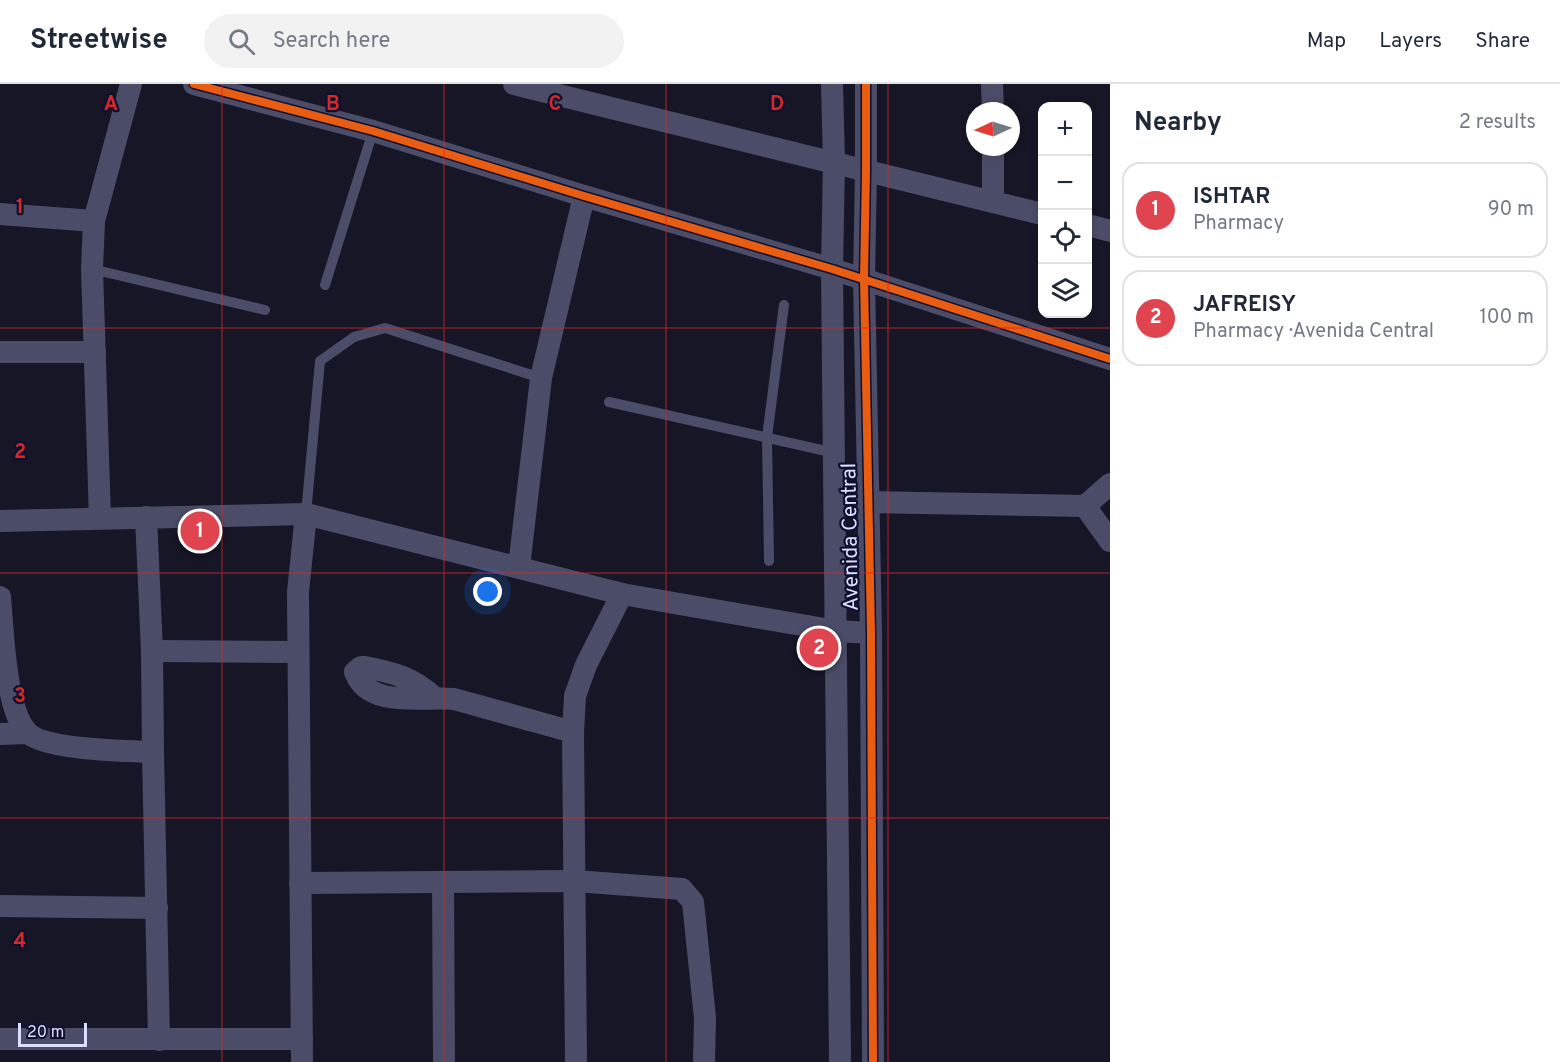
<!DOCTYPE html>
<html lang="en">
<head>
<meta charset="utf-8">
<style>
	:root { --surface:#fff; --page:#f2f2f3; --text:#1f2937; --muted:#747a83; --line:#e0e1e3; --accent:#555b6f }
	body { margin:0; font-family:Overpass,sans-serif; background:var(--page); color:var(--text) }
	.controls { position:absolute; right:18px; top:18px; display:grid; overflow:hidden; border-radius:12px; box-shadow:0 3px 9px #0003 }
	.controls button { width:54px; height:54px; display:grid; place-items:center; padding:0; border:0; border-bottom:2px solid var(--line); background:var(--surface); color:var(--text); font:30px sans-serif }
	.compass { position:absolute; left:966px; top:18px; width:54px; height:54px; border-radius:50%; background:var(--surface); box-shadow:0 3px 9px #0003; rotate:266deg }
	.scale { position:absolute; left:18px; bottom:15px; width:69px; box-sizing:border-box; padding-left:6px; border:3px solid #dddeff; border-top:0; font-size:16px; line-height:21px; white-space:nowrap; color:#dddeff; -webkit-text-stroke:4px #110f2e; paint-order:stroke }
	.you { position:absolute; left:488px; top:508px; width:21px; height:21px; margin:-15px; border:4px solid #fff; border-radius:50%; background:#1a73e8; box-shadow:0 0 0 9px #1a73e833 }
	.badge { display:grid; place-items:center; width:39px; height:39px; border-radius:50%; background:var(--accent); color:#fff; font-size:20px; font-weight:700 }
	.pin { position:absolute; translate:-50% -50%; border:3px solid #fff; box-shadow:0 2px 6px #0006 }
	.list { margin:0; padding:0; list-style:none }
	h2 { display:flex; justify-content:space-between; align-items:center; height:78px; margin:0; padding:0 24px; font-size:26px }
	h2 small { font-size:20px; font-weight:400; color:var(--muted) }
	.list li { display:grid; grid-template-columns:39px 1fr auto; gap:18px; align-items:center; box-sizing:border-box; height:96px; margin:0 12px 12px; padding:0 12px; border:2px solid var(--line); border-radius:18px }
	.list b { display:block; font-size:22px; white-space:nowrap }
	.list p { margin:0; font-size:20px; white-space:nowrap; color:var(--muted) }
	.list em { font-size:20px; font-style:normal; color:var(--muted) }
	.icon { flex:none; width:33px; height:33px; fill:none; stroke:currentColor; stroke-width:2; stroke-linecap:round; stroke-linejoin:round }
	.map { position:relative; flex:none; width:1110px; height:978px; overflow:hidden }
	header { display:flex; align-items:center; gap:36px; box-sizing:border-box; height:84px; padding:0 30px; background:var(--surface); border-bottom:2px solid var(--line) }
	header strong { font-size:28px }
	nav { display:flex; gap:33px; margin-inline-start:auto; font-size:21px }
	.search { width:420px; height:54px; background:var(--page); display:flex; align-items:center; gap:15px; box-sizing:border-box; padding:0 21px; border-radius:33px; color:var(--muted); font-size:22px }
	main { display:flex }
	aside { flex:1; background:var(--surface) }
	.map>svg:first-child { display:block }
	.lines { fill:none; stroke-linecap:round; stroke-linejoin:round }
	.lane { stroke:#4b4d68; stroke-width:10 }
	.street { stroke:#4b4d68; stroke-width:22 }
	.cycleway-casing { stroke:#110f2e; stroke-width:11 }
	.cycleway { stroke:#e95d12; stroke-width:8 }
	.grid { fill:none; stroke:#d62828; stroke-width:1.5; stroke-opacity:0.55 }
	.labels { text-anchor:middle; dominant-baseline:central; stroke-width:4.5; stroke-linejoin:round; paint-order:stroke }
	.street-label { font-size:21px; fill:#dddeff; stroke:#110f2e }
	.grid-label { font-size:20px; text-anchor:middle; font-weight:bold; fill:#d62828; stroke:#110f2e; stroke-width:4.5; stroke-linejoin:round; paint-order:stroke }
</style>
</head>
<body>
<header>
<strong>Streetwise</strong>
<div class="search"><svg class="icon" aria-label="search" viewBox="0 0 24 24"><circle cx="10" cy="10" r="6"/><path d="M15 15l6 6"/></svg>Search here</div>
<nav><a>Map</a><a>Layers</a><a>Share</a></nav>
</header>
<main>
<div class="map">
<svg width="1110" height="978" viewBox="0 0 1110 978">
	<rect width="100%" height="100%" fill="#171627"/>
	<g class="lines">
		<g class="lane">
			<path d="M92,185L265,226"/>
			<path d="M325,201L373,47"/>
			<path d="M609,318L835,369"/>
			<path d="M306,430L320,277L354,253L385,244L541,294"/>
			<path d="M769,477L767,353L784,221"/>
		</g>
		<g class="street">
			<path d="M194,0L373,47L584,112L832,185L1110,275"/>
			<path d="M514,0L1042,130"/>
			<path d="M832,0L834,78L832,185L840,978"/>
			<path d="M866,0V87L864,195L871,549L873,978"/>
			<path d="M992,0L993,27"/>
			<path d="M993,63V118"/>
			<path d="M0,130L94,137"/>
			<path d="M1088,141L1110,147"/>
			<path d="M0,268H95"/>
			<path d="M867,418L1085,422L1110,400"/>
			<path d="M1085,422L1110,457"/>
			<path d="M146,433L152,567L153,668"/>
			<path d="M100,434L92,185L94,137L131,0"/>
			<path d="M0,437L306,430L622,510L836,547L871,549"/>
			<path d="M519,483L541,294L584,112"/>
			<path d="M0,513C3,545 5,625 27,648C43,666 127,667 153,668L159,956"/>
			<path d="M152,567L298,568"/>
			<path d="M434,613C411,593 395,589 365,583H361L355,588C369,625 422,612 454,615L573,648"/>
			<path d="M0,650L27,649"/>
			<path d="M443,798L444,978"/>
			<path d="M300,799L575,797L682,805L693,818L705,934L704,978"/>
			<path d="M0,822L157,824"/>
			<path d="M0,955H302"/>
			<path d="M302,978L298,508L306,430"/>
			<path d="M576,978L573,648L575,612L586,581L622,510"/>
		</g>
		<g class="cycleway-casing">
			<g id="cycleway">
				<path d="M194,0L373,47L584,112L832,185L1110,275"/>
				<path d="M866,0V87L864,195L871,549L873,978"/>
			</g>
		</g>
		<use href="#cycleway" class="cycleway"/>
	</g>
	<path class="grid" d="M222,0V978M444,0V978M666,0V978M888,0V978M0,244H1110M0,489H1110M0,734H1110"/>
	<g class="labels">
		<g class="street-label">
			<text transform="translate(851 453) rotate(-91)">Avenida Central</text>
		</g>
	</g>
	<g class="grid-label">
		<text x="111" y="26">A</text>
		<text x="333" y="26">B</text>
		<text x="555" y="26">C</text>
		<text x="777" y="26">D</text>
		<text x="20" y="129">1</text>
		<text x="20" y="374">2</text>
		<text x="20" y="618">3</text>
		<text x="20" y="863">4</text>
	</g>
</svg>
<div class="controls">
<button>+</button>
<button>−</button>
<button><svg class="icon" aria-label="locate" viewBox="0 0 24 24"><circle cx="12" cy="12" r="6"/><path d="M12 2v4M12 18v4M2 12h4M18 12h4"/></svg></button>
<button><svg class="icon" aria-label="layers" viewBox="0 0 24 24"><path d="M12 4l9 5-9 5-9-5zM3 14l9 5 9-5"/></svg></button>
</div>
<svg class="compass" viewBox="-18 -18 36 36"><path d="M0-13l5 13h-10z" fill="#e53935"/><path d="M0 13l5-13h-10z" fill="#747a83"/></svg>
<div class="scale">20 m</div>
<div class="you"></div>
<div class="pin badge" style="left:200px;top:447px;background:#e0444e">1</div>
<div class="pin badge" style="left:819px;top:564px;background:#e0444e">2</div>
</div>
<aside>
<h2>Nearby<small>2 results</small></h2>
<ul class="list">
<li><span class="badge" style="background:#e0444e">1</span><div><b>ISHTAR</b><p>Pharmacy</p></div><em>90 m</em></li>
<li><span class="badge" style="background:#e0444e">2</span><div><b>JAFREISY</b><p>Pharmacy · Avenida Central</p></div><em>100 m</em></li>
</ul>
</aside>
</main>
</body>
</html>
